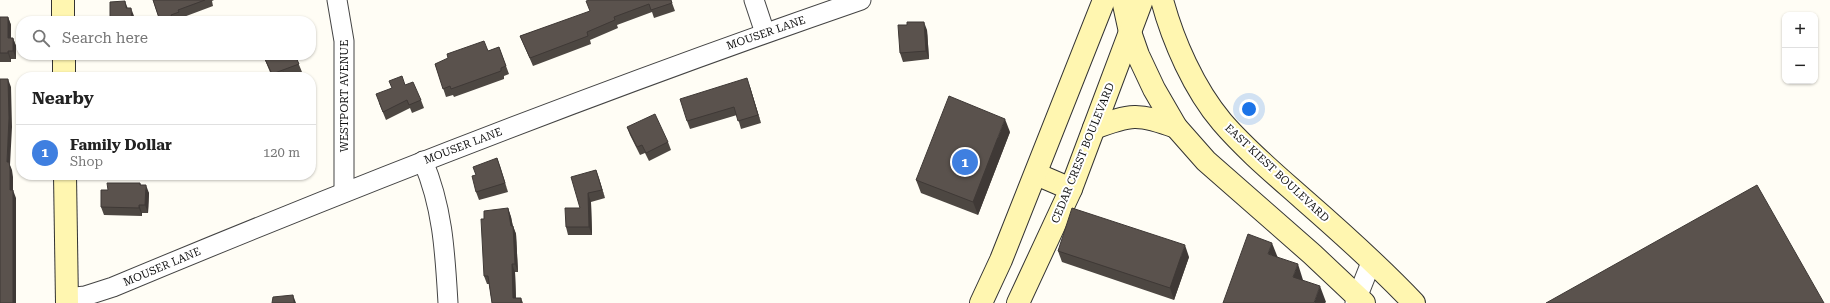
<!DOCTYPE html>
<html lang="en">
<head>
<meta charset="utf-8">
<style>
	:root { --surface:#fff; --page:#f2f2f2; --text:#222; --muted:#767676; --line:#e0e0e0; --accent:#d93025 }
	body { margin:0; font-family:"Roboto Serif",serif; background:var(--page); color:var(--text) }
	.controls { position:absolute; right:12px; top:12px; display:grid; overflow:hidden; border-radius:8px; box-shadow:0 1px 3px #0004 }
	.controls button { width:36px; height:36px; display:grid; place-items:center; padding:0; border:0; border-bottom:1px solid var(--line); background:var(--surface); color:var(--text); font:20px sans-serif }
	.you { position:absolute; left:1249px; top:109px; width:14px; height:14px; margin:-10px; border:3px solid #fff; border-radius:50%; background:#1a73e8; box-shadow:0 0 0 6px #1a73e833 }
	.badge { display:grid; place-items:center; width:26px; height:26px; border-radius:50%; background:var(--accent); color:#fff; font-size:13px; font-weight:700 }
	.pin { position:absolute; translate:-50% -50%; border:2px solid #fff; box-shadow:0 1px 4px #0006 }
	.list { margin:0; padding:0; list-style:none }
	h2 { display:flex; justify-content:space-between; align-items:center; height:52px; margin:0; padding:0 16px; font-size:17px }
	h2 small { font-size:13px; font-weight:400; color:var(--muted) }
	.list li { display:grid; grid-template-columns:26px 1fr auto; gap:12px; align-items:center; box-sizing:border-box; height:56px; padding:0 16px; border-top:1px solid var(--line) }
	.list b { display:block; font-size:15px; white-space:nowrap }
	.list p { margin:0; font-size:13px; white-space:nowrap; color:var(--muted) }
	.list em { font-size:13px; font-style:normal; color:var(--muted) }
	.icon { flex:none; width:22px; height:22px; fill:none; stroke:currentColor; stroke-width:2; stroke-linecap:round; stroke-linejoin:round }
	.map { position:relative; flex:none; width:1830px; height:303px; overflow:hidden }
	.search { position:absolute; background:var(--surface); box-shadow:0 1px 3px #0004; left:16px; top:16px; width:300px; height:44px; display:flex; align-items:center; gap:10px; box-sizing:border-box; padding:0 14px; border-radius:16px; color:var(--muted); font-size:15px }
	.panel { position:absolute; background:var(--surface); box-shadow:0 1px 3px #0004; left:16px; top:72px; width:300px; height:108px; border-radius:16px }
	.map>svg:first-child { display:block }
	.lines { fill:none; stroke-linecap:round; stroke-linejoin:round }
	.street-casing { stroke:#444; stroke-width:21 }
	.secondary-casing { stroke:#333; stroke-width:24 }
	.street { stroke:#fff; stroke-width:19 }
	.secondary { stroke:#fff6b0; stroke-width:22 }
	.wall { fill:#4d4742 }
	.shaded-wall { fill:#3f3936 }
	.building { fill:#5a524d; stroke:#3f3936 }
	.labels { text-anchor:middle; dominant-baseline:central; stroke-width:4; stroke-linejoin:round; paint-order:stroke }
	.street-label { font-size:11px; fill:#111; stroke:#fff }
</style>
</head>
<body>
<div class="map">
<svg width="1830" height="303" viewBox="0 0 1830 303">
	<rect width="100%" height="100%" fill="#fffdf5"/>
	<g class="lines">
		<g class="street-casing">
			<g id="street">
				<path d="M337,0L344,41V192"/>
				<path d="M754,0L765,33"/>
				<path d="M423,161C443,208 445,253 448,303"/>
				<path d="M67,298L85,296L113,287C360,184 609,87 861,0"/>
				<path d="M1355,303L1372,260"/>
			</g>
		</g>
		<g class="secondary-casing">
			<g id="secondary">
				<path d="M63,0V21"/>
				<path d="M1123,0L1130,32L1138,55L1154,89L1176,127L1206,161L1312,254L1364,303"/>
				<path d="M1162,0C1173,41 1194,89 1222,122C1246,150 1276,175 1303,199C1342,233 1379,266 1414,303"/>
				<path d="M64,55V77"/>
				<path d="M1094,128C1131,114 1138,113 1176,127"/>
				<path d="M1036,174L1071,189"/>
				<path d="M65,175L67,303"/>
				<path d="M981,303L1001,260L1104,0"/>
				<path d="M1018,303L1071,189L1142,0"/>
			</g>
		</g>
		<use href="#street" class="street"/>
		<use href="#secondary" class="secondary"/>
	</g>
	<g class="wall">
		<path d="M153,0H214L212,1L213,6L181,18L182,20L180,21H160Z"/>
		<path d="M671,0L675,11L654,18L652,12L617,25L618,28L590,40L591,44L533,66L520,36L590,12Z"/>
		<path d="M0,17H8L11,25V38H13L16,46V59H11V62H0Z"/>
		<path d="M907,25L927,30L929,59L903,62L900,53Z"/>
		<path d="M499,47L509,74L504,76V79L468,92L454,97L453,95L446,97L435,64L488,51Z"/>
		<path d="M263,55H295L302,72L289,77H271H272Z"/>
		<path d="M405,85L421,100L424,108L412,113L410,108L386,120L379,103Z"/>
		<path d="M750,87L761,123L741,129L737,115L690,129L687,121Z"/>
		<path d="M627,127L668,142L671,150L649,161L645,153L640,155L630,135Z"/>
		<path d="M1010,132L978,215L921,193L916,180Z"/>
		<path d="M311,151L316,165L311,166Z"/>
		<path d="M497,158L508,192L479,200L476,192V175Z"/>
		<path d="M596,170L605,198L591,202L592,235H568L566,227L580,208Z"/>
		<path d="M140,183L141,185L149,193L148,213H142V216L104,215L101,207L108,190Z"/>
		<path d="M508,208L511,217L513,226L516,234L518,272H515L516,298H521L523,303H492L489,284H487L484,276V219Z"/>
		<path d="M1058,251L1189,257L1174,300L1062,262Z"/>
	</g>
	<g class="shaded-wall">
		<path d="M125,1L128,9L126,8Z"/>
		<path d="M131,8L134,16V21H132Z"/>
		<path d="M8,17L11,25V46L8,38Z"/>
		<path d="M924,22L927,30L929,59L926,51Z"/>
		<path d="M13,38L16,46V59L13,51Z"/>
		<path d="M8,51L11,59V62L8,53Z"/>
		<path d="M747,78L750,87L761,123L758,115Z"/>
		<path d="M8,79L11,87L12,127L10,165L12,170L13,177V198L10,190L7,162Z"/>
		<path d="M1005,119L1010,132L978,215L973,202Z"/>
		<path d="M497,158L500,166L508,192L505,183Z"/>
		<path d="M596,170L599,178L605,198L602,190Z"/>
		<path d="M146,185L149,193L148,213L145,205Z"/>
		<path d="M13,190L16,198V303H13Z"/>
		<path d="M588,193L591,202L592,235L589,227Z"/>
		<path d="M139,205L142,213V216L139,208Z"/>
		<path d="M508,208L511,217L514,234L511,226Z"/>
		<path d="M513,226L516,234L518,272L515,264Z"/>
		<path d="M1272,243L1278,258L1268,254Z"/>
		<path d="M1185,245L1189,257L1174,300L1170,288Z"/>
		<path d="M512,264L515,272L516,303L513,298Z"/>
		<path d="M1298,264L1303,280L1299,292L1293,277Z"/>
		<path d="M1320,286L1326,302L1325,303H1314Z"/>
		<path d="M293,295L296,303H294Z"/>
	</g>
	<g class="building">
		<path d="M153,0H205L178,10L179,12L171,15L173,19L167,21H160Z"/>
		<path d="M590,0H671L672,3L651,10L649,4L614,17L615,20L587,32L588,36L530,58L520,36L590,11L586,1Z"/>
		<path d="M125,1L126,8H131L132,21H110V2Z"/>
		<path d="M0,17H8V38H13V51H8V53H0Z"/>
		<path d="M907,22H924L926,51L900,53L898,25H907Z"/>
		<path d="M484,41L488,51L499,47L506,66L501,68V71L465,84L451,89L450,86L443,89L435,64L448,58L447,54Z"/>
		<path d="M263,55H295L299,64L272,74Z"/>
		<path d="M284,72L285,77H271Z"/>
		<path d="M402,76L405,85L413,82L421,100L409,105L407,100L383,112L376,94L392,88L389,81Z"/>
		<path d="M747,78L758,115L738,121L734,107L687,121L680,99Z"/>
		<path d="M0,79H8L9,118L7,162H9L10,169V190H13V303H0Z"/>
		<path d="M949,96L1005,119L973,202L916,180Z"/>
		<path d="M655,114L668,142L646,153L642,145L637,147L627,127Z"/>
		<path d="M497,158L505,183L476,192L472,176L476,175L473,167Z"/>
		<path d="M596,170L602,190L588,193L589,227H566L565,208H580L571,177Z"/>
		<path d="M107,183H140V185H146L145,205H139V208L101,207V190H108Z"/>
		<path d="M1757,185L1824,303H1546Z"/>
		<path d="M508,208L511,226H513L515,264H512L513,298H521V303H492L488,276H484L481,219H484V211Z"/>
		<path d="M1072,208L1185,245L1170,288L1058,251Z"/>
		<path d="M1248,234L1272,243L1268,254L1298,264L1293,277L1320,286L1314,303H1223Z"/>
		<path d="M293,295L294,303H272L273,297Z"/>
	</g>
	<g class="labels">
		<g class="street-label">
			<text transform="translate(766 33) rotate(-19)">MOUSER LANE</text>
			<text transform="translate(344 96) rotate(-90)">WESTPORT AVENUE</text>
			<text transform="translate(463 146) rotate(-21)">MOUSER LANE</text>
			<text transform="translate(1083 153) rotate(-68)">CEDAR CREST BOULEVARD</text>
			<text transform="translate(1277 173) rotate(43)">EAST KIEST BOULEVARD</text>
			<text transform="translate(162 267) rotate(-23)">MOUSER LANE</text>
		</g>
	</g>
</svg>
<div class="controls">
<button>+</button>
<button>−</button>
</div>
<div class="you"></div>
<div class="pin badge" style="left:965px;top:162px;background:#3f7fe0">1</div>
<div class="search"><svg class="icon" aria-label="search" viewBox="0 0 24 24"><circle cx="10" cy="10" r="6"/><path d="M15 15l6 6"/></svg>Search here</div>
<section class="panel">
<h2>Nearby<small></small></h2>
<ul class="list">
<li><span class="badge" style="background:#3f7fe0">1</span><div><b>Family Dollar</b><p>Shop</p></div><em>120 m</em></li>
</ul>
</section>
</div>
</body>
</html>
